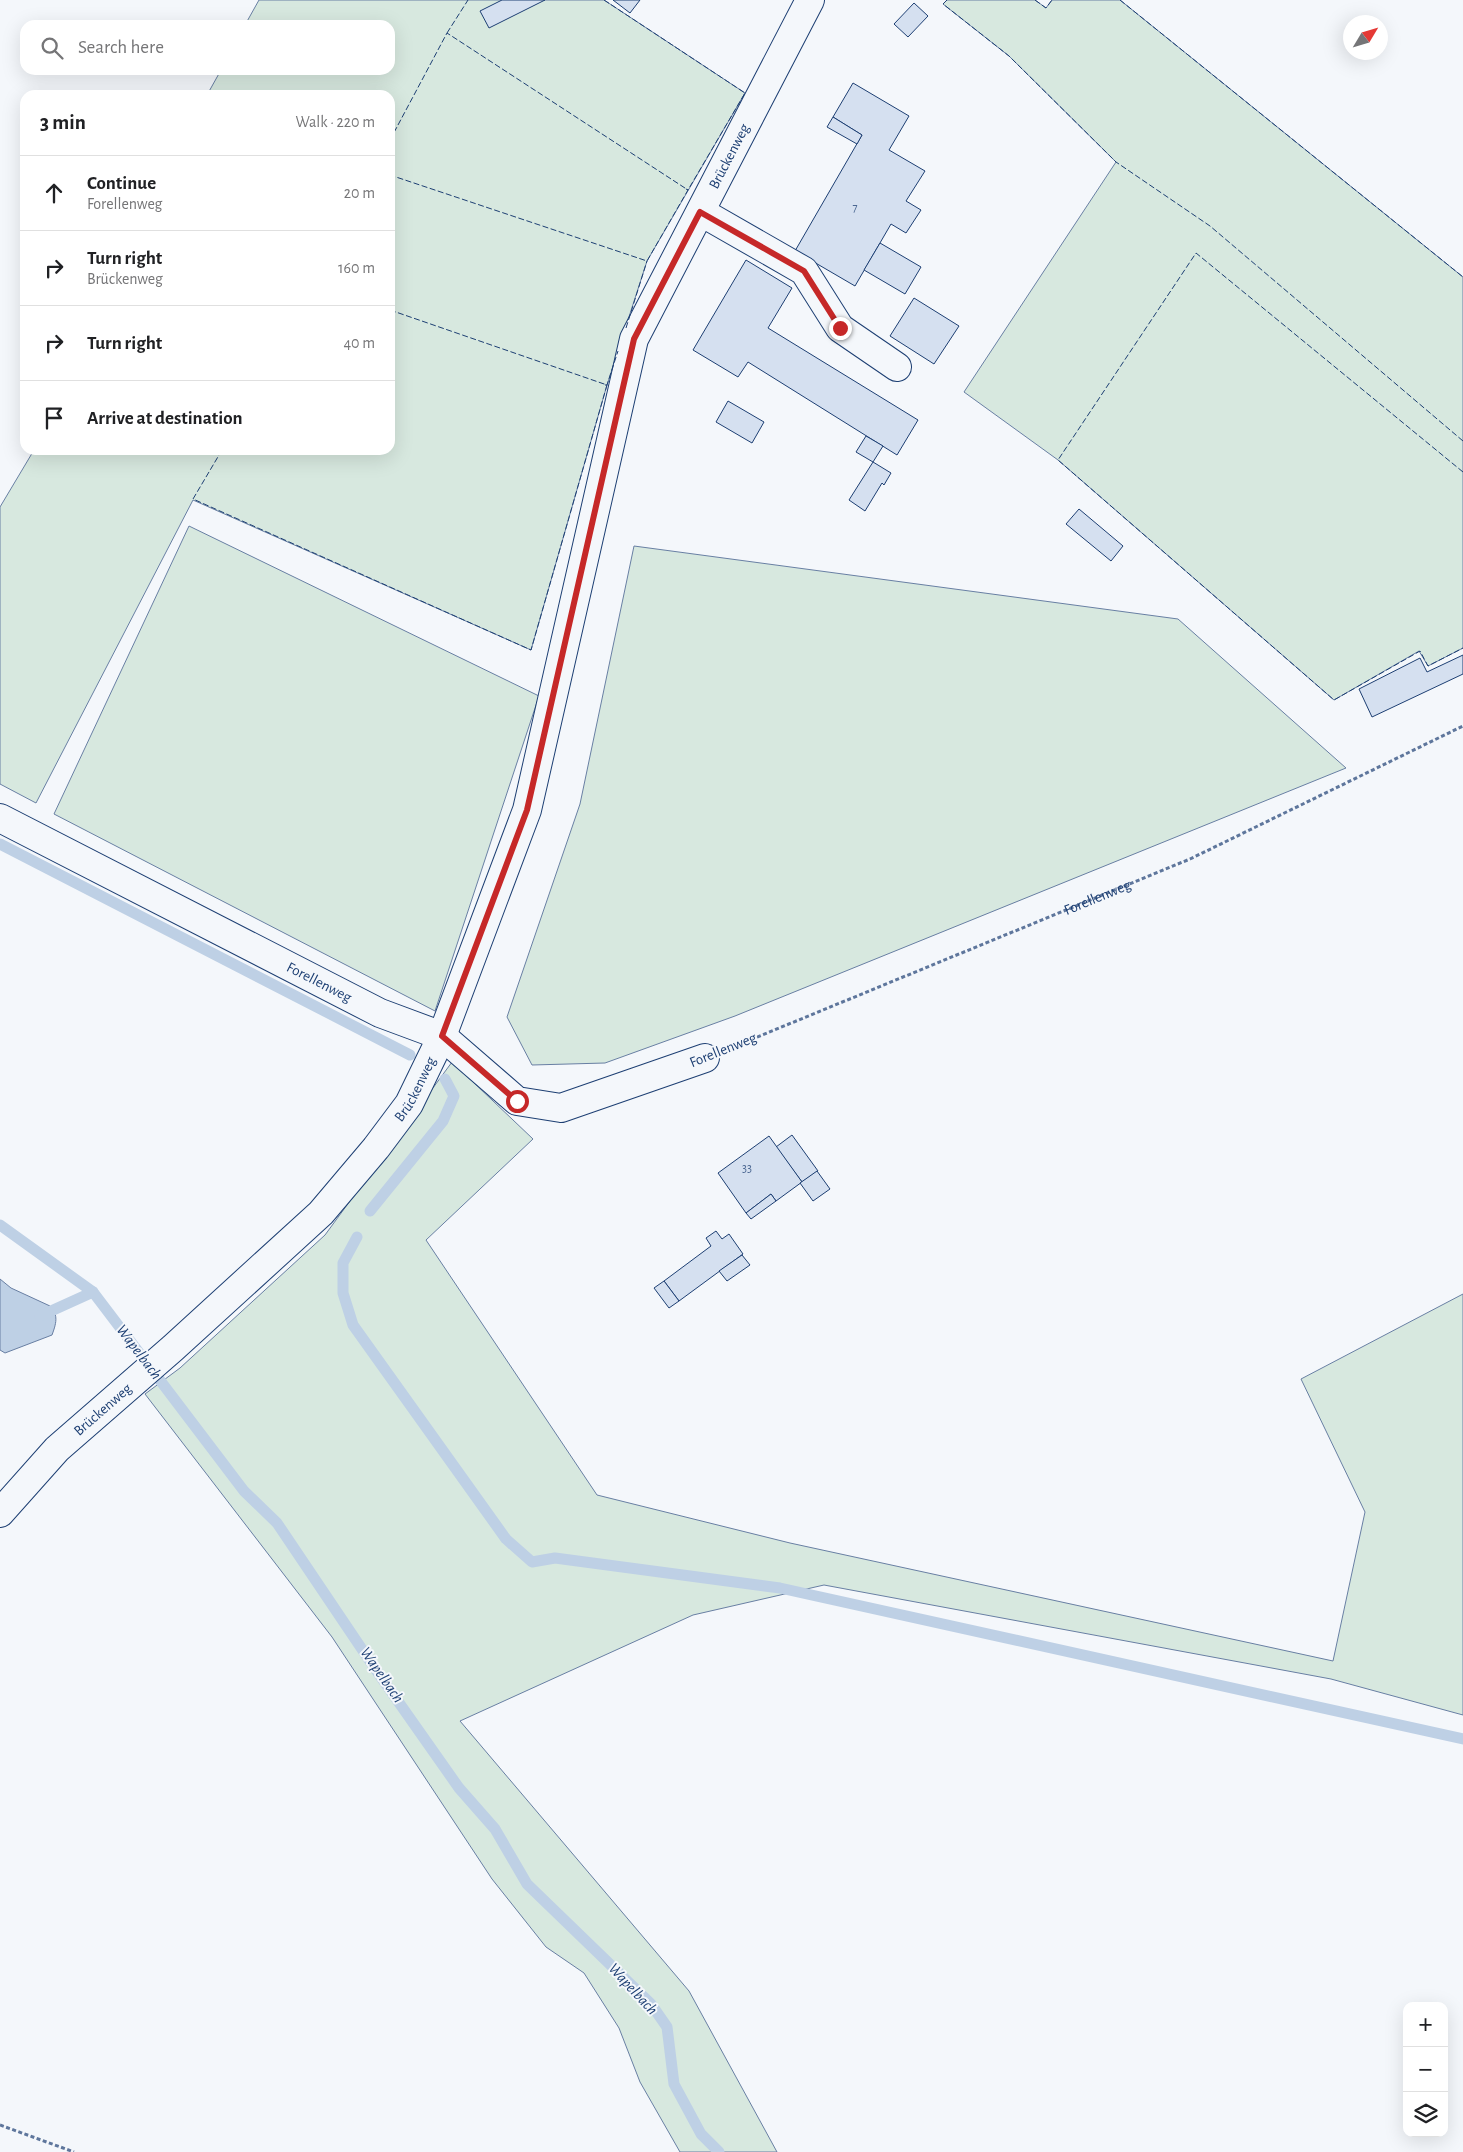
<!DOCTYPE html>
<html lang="en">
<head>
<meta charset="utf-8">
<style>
	:root { --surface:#fff; --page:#f6f6f6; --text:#202124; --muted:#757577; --line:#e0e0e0 }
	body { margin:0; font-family:"Alegreya Sans",sans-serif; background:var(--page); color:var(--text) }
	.controls { position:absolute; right:15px; bottom:15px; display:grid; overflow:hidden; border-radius:10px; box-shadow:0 5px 20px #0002 }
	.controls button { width:45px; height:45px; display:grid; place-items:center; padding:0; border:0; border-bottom:1px solid var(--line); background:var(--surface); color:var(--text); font:25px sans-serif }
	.compass { position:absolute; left:1343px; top:15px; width:45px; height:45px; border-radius:50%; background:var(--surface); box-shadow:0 5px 20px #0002; rotate:52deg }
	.stop { position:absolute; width:15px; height:15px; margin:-11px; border:4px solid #c62828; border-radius:50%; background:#fff }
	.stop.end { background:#c62828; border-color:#fff; box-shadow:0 1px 5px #0008 }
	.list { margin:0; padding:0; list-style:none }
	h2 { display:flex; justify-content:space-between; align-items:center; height:65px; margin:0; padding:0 20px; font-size:21px }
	h2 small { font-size:16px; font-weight:400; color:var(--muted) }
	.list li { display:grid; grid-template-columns:32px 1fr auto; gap:15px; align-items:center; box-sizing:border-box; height:75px; padding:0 20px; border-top:1px solid var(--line) }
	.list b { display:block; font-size:19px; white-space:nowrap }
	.list p { margin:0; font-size:16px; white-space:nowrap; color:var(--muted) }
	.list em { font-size:16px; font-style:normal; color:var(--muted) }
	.icon { flex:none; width:28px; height:28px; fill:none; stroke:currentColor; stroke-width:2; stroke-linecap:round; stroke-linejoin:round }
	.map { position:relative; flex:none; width:1463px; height:2152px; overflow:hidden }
	.search { position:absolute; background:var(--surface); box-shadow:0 5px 20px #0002; left:20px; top:20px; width:375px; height:55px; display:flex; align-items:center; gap:12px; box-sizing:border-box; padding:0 18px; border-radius:15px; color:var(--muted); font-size:19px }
	.panel { position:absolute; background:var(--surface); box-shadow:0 5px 20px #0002; left:20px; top:90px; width:375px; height:365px; border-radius:15px }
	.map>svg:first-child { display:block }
	.green { fill:#d7e8df; stroke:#687fa3 }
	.water { fill:#bed0e5; stroke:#687fa3 }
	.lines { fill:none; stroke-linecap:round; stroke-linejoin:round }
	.stream { stroke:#bed0e5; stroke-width:11 }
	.building { fill:#d5e0f0; stroke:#1d3f73 }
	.minor-casing { stroke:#1d3f73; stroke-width:30 }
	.path { stroke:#5e769c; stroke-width:3; stroke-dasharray:4 2.5; stroke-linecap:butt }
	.minor { stroke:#f4f7fb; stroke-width:28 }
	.fence { stroke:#1d3f73; stroke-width:1; stroke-dasharray:6 2.5; stroke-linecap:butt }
	.route { stroke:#c62828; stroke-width:6 }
	.labels { text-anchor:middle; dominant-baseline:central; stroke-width:4; stroke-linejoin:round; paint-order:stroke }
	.number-label { font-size:12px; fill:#4b6792 }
	.street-label { font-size:15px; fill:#1d3f73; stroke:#f4f7fb }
	.water-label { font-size:16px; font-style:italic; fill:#1d3f73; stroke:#f4f7fb }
</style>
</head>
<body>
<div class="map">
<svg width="1463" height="2152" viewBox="0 0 1463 2152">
	<rect width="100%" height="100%" fill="#f4f7fb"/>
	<g class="green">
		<path d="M259,0H604L745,93L647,261L607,385L531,650L193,500L36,803L0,784V507L34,450H390V95H207L221,70H390V25H245Z"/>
		<path d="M947,0H1035L1046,8L1052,0H1120L1463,277V648L1428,666L1419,651L1334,700L1058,460L964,392L1116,162L1009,56L943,4Z"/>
		<path d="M189,526L539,696L435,1011L54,814Z"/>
		<path d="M634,546L1178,619L1346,768L735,1016L605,1063L532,1065L507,1017L580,804Z"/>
		<path d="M452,1062L533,1139L426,1240L597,1495L790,1543L1333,1661L1365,1512L1301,1379L1463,1294V1715L1331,1679L824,1585L693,1615L460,1721L689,1991L777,2152H680L640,2082L619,2028L584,1973L546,1947L492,1879L332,1637L145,1394L180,1368L325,1235Z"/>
	</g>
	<path class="water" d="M0,1279L11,1288L50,1306C59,1315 56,1324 52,1335L5,1353L0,1350Z"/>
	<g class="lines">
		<g class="stream">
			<path d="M0,844L410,1055"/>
			<path d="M370,1211L443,1121L454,1096L445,1079"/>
			<path d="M0,1225L93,1292L244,1491L277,1523L376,1670L459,1788L495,1829L527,1884L651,2004L667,2027L674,2084L701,2134L719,2152"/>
			<path d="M357,1237L343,1263V1293L353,1325L506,1539L532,1562L555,1558L780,1588L1463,1739"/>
			<path d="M40,1316L93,1292"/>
		</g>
	</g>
	<g class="building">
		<path d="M502,0H545L489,28L480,11Z"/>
		<path d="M613,0H640L630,13Z"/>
		<path d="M914,3L928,16L908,37L894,24Z"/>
		<path d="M853,83L909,116L889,150L925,171L906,201L921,210L906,233L891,224L855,286L795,251L862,135L833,117Z"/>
		<path d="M833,117L862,135L857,144L827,127Z"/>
		<path d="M880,243L921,267L905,294L864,270Z"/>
		<path d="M746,260L792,288L768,328L918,420L897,455L748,362L738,377L693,350Z"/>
		<path d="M914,298L959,326L934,364L890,336Z"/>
		<path d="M728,401L764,422L752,443L716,422Z"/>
		<path d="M866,436L883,446L873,462L856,452Z"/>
		<path d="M873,462L891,473L884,485L882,483L865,511L849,500Z"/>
		<path d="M1079,509L1123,546L1111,561L1066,524Z"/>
		<path d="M1463,655V674L1372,717L1359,689L1420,658L1427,672Z"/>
		<path d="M792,1135L818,1171L802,1182L776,1147Z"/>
		<path d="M769,1136L802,1182L776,1201L771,1194L746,1213L718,1173Z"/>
		<path d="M817,1171L830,1189L813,1201L800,1183Z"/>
		<path d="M771,1194L776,1201L751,1219L746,1213Z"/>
		<path d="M716,1231L722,1239L729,1234L743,1254L679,1301L664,1281L711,1246L706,1238Z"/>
		<path d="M742,1255L750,1265L727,1281L719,1271Z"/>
		<path d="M664,1281L679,1301L669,1308L654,1288Z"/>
	</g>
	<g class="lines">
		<g class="minor-casing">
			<g id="minor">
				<path d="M701,212L804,271L840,328L897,367"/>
				<path id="s2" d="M0,818L380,1013L442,1036L517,1101L561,1108L705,1058"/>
				<path id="s3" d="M0,1513L57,1449L173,1348L321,1213L376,1148L409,1104L442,1036L527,810L634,339L810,0"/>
			</g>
		</g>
		<g class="path">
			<path id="s1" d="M733,1047L1190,859L1463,726"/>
			<path d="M0,2125L74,2152"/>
		</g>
		<use href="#minor" class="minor"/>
		<g class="fence">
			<path d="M604,0L745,93L688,190L686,189"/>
			<path d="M947,0L943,4L1009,56L1116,162L1210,226L1463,441"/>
			<path d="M1035,0L1046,8L1052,0"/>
			<path d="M1120,0L1463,277"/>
			<path d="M447,33L468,0"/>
			<path d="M390,140L447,33L688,190L647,261L390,175"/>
			<path d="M626,328L647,261"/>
			<path d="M605,385H607L618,351"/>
			<path d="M222,450L193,499L531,650L607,385L390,310"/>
			<path d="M1463,472L1196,253L1058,460L1334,700L1420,651L1428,666L1463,648"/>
		</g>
	</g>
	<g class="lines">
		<path class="route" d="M517,1101L442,1036L527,810L634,339L700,212L804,271L840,328"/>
	</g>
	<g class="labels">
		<g class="number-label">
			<text x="855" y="207">7</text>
			<text x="747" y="1168">33</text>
		</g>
		<g class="street-label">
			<text stroke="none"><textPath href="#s3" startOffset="1586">Brückenweg</textPath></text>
			<text stroke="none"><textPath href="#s1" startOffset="394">Forellenweg</textPath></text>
			<text stroke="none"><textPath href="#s2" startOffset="359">Forellenweg</textPath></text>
			<text transform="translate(723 1050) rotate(-22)">Forellenweg</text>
			<text stroke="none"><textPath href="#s3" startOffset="596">Brückenweg</textPath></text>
			<text stroke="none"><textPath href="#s3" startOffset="146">Brückenweg</textPath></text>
		</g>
		<g class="water-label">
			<text transform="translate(139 1352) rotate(53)">Wapelbach</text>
			<text transform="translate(382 1675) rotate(55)">Wapelbach</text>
			<text transform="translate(633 1989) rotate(47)">Wapelbach</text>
		</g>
	</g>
</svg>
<div class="controls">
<button>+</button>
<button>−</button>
<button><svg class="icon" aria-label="layers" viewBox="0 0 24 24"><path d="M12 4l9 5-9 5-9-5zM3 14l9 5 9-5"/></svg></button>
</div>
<svg class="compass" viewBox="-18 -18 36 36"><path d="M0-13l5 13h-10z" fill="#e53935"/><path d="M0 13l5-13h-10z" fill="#757577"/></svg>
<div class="stop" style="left:517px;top:1101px"></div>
<div class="stop end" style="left:840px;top:328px"></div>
<div class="search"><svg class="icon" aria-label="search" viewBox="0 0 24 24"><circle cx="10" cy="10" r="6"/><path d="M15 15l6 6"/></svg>Search here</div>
<section class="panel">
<h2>3 min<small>Walk · 220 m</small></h2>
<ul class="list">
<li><svg class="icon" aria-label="ahead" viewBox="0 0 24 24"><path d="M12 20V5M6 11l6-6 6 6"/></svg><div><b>Continue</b><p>Forellenweg</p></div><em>20 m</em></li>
<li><svg class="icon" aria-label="right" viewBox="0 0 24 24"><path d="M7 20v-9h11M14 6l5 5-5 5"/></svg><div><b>Turn right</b><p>Brückenweg</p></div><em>160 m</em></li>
<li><svg class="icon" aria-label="right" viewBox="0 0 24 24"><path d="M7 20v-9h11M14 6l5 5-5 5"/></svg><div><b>Turn right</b></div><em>40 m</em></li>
<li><svg class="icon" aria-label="arrive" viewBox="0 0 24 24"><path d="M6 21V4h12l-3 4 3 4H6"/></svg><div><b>Arrive at destination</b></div></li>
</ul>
</section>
</div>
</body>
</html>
